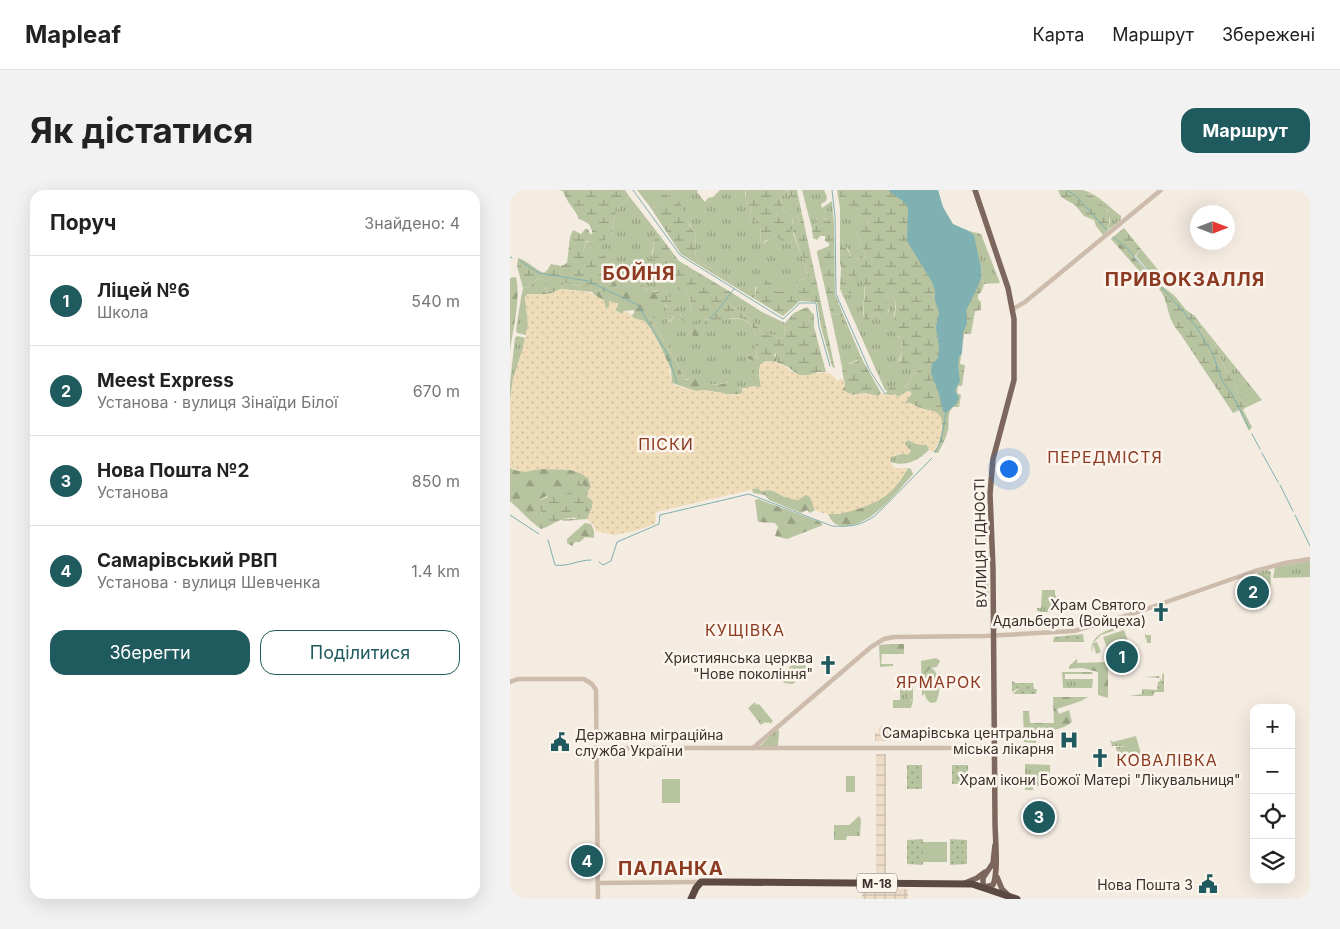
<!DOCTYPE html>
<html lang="uk">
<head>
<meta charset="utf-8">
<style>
	:root { --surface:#fff; --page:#f2f2f2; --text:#222; --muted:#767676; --line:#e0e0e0; --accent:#1f5a5e }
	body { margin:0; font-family:Inter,sans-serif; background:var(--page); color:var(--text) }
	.controls { position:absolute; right:15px; bottom:15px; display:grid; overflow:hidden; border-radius:10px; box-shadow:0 5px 20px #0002 }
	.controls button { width:45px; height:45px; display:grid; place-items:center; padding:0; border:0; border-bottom:1px solid var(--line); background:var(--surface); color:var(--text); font:25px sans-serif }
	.compass { position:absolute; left:680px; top:15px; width:45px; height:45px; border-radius:50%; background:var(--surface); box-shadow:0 5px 20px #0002; rotate:90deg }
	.you { position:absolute; left:498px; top:278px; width:18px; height:18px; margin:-12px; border:4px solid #fff; border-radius:50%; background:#1a73e8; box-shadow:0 0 0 8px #1a73e833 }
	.badge { display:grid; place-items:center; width:32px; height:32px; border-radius:50%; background:var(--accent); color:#fff; font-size:16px; font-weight:700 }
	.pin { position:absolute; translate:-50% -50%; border:2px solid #fff; box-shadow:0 1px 5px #0006 }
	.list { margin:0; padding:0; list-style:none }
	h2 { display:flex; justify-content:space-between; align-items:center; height:65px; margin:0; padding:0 20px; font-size:21px }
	h2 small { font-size:16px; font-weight:400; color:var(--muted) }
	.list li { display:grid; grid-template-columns:32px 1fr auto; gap:15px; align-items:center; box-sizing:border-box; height:90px; padding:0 20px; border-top:1px solid var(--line) }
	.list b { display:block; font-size:19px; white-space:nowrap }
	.list p { margin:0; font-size:16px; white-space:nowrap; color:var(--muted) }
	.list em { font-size:16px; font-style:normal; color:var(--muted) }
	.actions { display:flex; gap:10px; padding:15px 20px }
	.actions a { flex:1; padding:11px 0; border:1px solid var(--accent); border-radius:15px; text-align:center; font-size:18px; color:var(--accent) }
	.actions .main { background:var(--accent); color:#fff }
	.icon { flex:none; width:28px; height:28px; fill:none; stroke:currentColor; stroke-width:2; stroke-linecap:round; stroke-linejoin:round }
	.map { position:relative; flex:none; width:800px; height:709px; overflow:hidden; border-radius:15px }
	header { display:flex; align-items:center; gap:30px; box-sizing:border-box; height:70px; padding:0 25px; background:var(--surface); border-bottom:1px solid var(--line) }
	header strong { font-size:24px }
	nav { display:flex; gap:28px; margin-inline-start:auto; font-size:18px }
	.intro { display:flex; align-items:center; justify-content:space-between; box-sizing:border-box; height:120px; padding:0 30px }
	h1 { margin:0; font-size:35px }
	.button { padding:12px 22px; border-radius:15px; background:var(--accent); color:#fff; font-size:18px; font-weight:700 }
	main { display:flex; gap:30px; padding:0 30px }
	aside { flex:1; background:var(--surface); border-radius:15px; box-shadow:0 5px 20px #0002 }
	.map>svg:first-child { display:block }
	.grass { fill:url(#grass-tufts) }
	.forest { fill:url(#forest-firs) }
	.wetland { fill:url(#wetland-marsh) }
	.sand { fill:url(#sand-dots) }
	.garden { fill:url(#garden-dots) }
	.pitch { fill:#b8c4a0; fill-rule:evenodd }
	.plaza { fill:url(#plaza-grid) }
	.water { fill:#7fb0b2 }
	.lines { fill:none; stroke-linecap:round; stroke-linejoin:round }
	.stream { stroke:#7fb0b2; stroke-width:1 }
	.minor { stroke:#cdbbac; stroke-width:4.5 }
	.major { stroke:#7d675c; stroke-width:5.5 }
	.highway { stroke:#5c4a42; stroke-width:7 }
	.labels { text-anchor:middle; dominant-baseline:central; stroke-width:5; stroke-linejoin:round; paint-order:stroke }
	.shield { fill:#fbf5ee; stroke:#756b66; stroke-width:1 }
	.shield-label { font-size:12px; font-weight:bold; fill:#3b302b }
	.street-label { font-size:14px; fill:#3b302b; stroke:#fbf5ee }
	.poi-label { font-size:14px; fill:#3b302b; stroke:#fbf5ee; text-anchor:end }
	.quarter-label { font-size:16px; letter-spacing:1px; fill:#8c3b22; stroke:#fbf5ee }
	.district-label { font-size:19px; font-weight:bold; letter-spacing:1px; fill:#8c3b22; stroke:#fbf5ee }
</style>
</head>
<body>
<header>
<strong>Mapleaf</strong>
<nav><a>Карта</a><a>Маршрут</a><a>Збережені</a></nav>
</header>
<div class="intro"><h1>Як дістатися</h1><a class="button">Маршрут</a></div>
<main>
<aside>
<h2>Поруч<small>Знайдено: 4</small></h2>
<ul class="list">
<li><span class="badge">1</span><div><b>Ліцей №6</b><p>Школа</p></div><em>540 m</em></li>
<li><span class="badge">2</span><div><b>Meest Express</b><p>Установа · вулиця Зінаїди Білої</p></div><em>670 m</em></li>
<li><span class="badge">3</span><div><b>Нова Пошта №2</b><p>Установа</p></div><em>850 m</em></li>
<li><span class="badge">4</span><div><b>Самарівський РВП</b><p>Установа · вулиця Шевченка</p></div><em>1.4 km</em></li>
</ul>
<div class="actions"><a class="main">Зберегти</a><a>Поділитися</a></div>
</aside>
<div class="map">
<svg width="800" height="709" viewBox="0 0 800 709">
	<defs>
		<pattern id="grass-tufts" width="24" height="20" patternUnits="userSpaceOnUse" patternTransform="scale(1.25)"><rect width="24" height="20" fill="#b8c4a0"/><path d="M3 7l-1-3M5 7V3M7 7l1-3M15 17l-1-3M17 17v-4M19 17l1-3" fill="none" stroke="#97a083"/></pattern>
		<pattern id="forest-firs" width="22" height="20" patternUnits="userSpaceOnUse" patternTransform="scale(1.25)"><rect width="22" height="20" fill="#b8c4a0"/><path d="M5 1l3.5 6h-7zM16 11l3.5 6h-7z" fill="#97a083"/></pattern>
		<pattern id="wetland-marsh" width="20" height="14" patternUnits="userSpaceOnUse" patternTransform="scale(1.25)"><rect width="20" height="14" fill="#b8c4a0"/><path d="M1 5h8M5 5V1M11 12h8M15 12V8" fill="none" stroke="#97a083"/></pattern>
		<pattern id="sand-dots" width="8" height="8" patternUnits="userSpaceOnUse" patternTransform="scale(1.25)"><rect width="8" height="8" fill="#efdcb8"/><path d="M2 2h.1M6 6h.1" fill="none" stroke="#cebd9e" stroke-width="1.8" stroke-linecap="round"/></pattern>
		<pattern id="garden-dots" width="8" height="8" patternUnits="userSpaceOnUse" patternTransform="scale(1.25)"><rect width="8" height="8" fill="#b8c4a0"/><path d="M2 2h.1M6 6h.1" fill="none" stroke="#97a083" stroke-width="1.8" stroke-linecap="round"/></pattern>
		<pattern id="plaza-grid" width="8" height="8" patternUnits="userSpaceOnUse" patternTransform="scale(1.25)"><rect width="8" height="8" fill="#ecdcc8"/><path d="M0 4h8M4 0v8" fill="none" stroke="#cbbdac"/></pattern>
	</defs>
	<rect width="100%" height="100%" fill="#f4ebe1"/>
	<g class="grass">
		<path d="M127,0H137L138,4L151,12L148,16L141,18Z"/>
		<path d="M154,0H188L187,2L195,12L198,8L203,7L210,0H235L236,13L239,14L242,18L239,28L250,36L251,56L260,48L266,46L275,53L283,33L282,28L274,21L271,8L275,1L278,0L282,12L286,9L289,10L292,24L290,23L288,26L291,35L283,43L291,64L295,70V76L298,84L295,88L290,90L286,97H282L268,102C260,97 256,94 245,97L246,106L243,108L210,88L204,80L195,75L187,71L185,67L186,58L185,43L164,8L158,6Z"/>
		<path d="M292,0H314L317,7L316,11L311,14L312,18L322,11L324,34H321L315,28L306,26L307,32L302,39Z"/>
		<path d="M327,0C334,19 340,21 357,29L359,33L346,41L355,64L354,69L342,68L338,59L332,54L330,56V18Z"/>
		<path d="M571,0C586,2 599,17 611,26V30L598,40L600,31L598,21L585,11L580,4L574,3Z"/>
		<path d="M119,6L147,42L145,44L142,64C155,74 165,77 163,95L175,101L181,109L180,122C186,125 193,129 199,130C216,132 240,119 245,145C247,153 246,160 247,168L243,166H237V168L245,172L246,186L249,184L251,197L225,199L218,192C207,196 194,195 184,187L175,190L159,158L141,131L142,128C149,130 155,127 160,129L156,134L160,133L162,130H168L173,128L161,112L156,100H147L140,103L133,97L127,98L111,89H109V87L103,83L104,75L96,76L90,64H82L78,69L73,62L76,52L80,51L82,54L101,47C103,39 103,26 108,19C112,14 117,13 119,6Z"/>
		<path d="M459,41L471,44L490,93L474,94L464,45Z"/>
		<path d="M631,59L659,93L650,95L626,66Z"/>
		<path d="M349,84L353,86L355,90L353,125L359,129L365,123L373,129L379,121L375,108L379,103C391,109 383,120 384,130C385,136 387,142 388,147L391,149L392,160L389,171L400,176L407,174L410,178L400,188L397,196L378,201L375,200L330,99L335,105H341V91L343,86Z"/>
		<path d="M219,101L252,122L275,133L274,147L268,149L265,145L252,144C245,130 233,122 219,115L221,106Z"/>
		<path d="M15,107L18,134L16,145L7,143L6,140L11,108Z"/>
		<path d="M329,124L335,129L352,169C347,168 343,174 335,174L332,177L321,125Z"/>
		<path d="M690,133L752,210L735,218L726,199L723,189L716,181L703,151L692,142Z"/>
		<path d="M7,146L15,148L13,158L3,189L0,211V193L5,148Z"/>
		<path d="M398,250L406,254L417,255L419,260C407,271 397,277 380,272L381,267L401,261L394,253Z"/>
		<path d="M800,371V387L763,388L765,377Z"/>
		<path d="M758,380L761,382L760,412L757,416L758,400L750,399V389H747L748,382Z"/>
		<path d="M532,400H545V405L555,417H544L541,422H530L527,420V418H531Z"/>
		<path d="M552,482H582L583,484H555V489H583L582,498H553Z"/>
		<path d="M390,499L397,500L399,502L400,510L403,511L401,518H383V510H390Z"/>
		<path d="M245,512L246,515L249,514L263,531L260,534L259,532L257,533L255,532L251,535L238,518Z"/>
		<path d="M267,539L269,541L268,556H250Z"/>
		<path d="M626,546L631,564L609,571L606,557L616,556H602L600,550L603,552Z"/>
		<path d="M515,574L540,575V584C534,586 532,590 533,596H523V600H515Z"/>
		<path d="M349,626L351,629L350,646H337L336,650H324V635H339Z"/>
	</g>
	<g class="forest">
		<path d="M603,47L615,57L649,96L645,99L601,49Z"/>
		<path d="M105,81L109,82V89L112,87L119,88V94H124L127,98L133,95V97C137,102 139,101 144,102C152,105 156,118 159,123L163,126L160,133L161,138L156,139V134L160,130L157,128L151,130L142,128L141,131L159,158L175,190H178L181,185C191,191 199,196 212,194C216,193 218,192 224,193L225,198L232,199L233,202L230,204H216L195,200L186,201L162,193L161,180L151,158L141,139L134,131L127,130L121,126L124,123V120L114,121L112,124L105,120L107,116L105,113L99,112V117L96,119L87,106L83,104L86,100L93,101L96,96L102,95L103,93L99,92L100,84Z"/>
		<path d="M6,87C11,108 3,139 0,161V88Z"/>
		<path d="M31,88L35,91V98L39,104H18L13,109L11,108L13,98L21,96L24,91Z"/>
		<path d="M56,93L72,96H80L83,102L51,99L53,94Z"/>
		<path d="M179,127H190L191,129L187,131H183L180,135L181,136L190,134L192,131L197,132V135L200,138L191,145L184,147L182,144L183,140L178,139L176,133L171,129Z"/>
		<path d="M266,163L268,164L266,172L256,171L250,175L249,184L246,186L243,184L245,182V172L237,168V166H243L249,169V164H253L257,168H265Z"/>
		<path d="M0,278C11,284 19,280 30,279C43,278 71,278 79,289C80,292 80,294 81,297L78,302L69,290L66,291L69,300L52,306L48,300L31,309L26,315L31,320L32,327L23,333L0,311Z"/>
		<path d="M398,278L401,279L403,284C386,303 363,334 336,336C326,336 322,333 318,324H330L390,291Z"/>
		<path d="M248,298L251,301C261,299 266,301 274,307L296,304L300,307L305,320L300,323L297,320L291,323L259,310L255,305L243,303L242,299Z"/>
		<path d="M78,307L82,310V318L77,329L54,331L51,329H65L76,319V308Z"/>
		<path d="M248,309L310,332L313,335L277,349L265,346L268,337L265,333L248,332L245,310Z"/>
		<path d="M75,333L81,334L84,341V348L75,347L70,352H65L62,356L57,353V349Z"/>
		<path d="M467,384H475L478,387L479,412H467Z"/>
		<path d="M380,454H394V464H372L371,474H383V476L370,477L369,455Z"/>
		<path d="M426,468L430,471L427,477L421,478L416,483L415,503L412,506L411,471Z"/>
		<path d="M567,469V473L598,472V508L588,505V482L572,478L559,479V476Z"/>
		<path d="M403,487V511L397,507L399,501L390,499V488Z"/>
		<path d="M543,507H578L571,511L547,519L549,524L559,520L562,532C551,541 540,540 526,540V553L514,552L513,521H519L520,533H544Z"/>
	</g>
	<g class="wetland">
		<path d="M49,0H115L119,6C117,13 112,14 108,19C103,26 103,39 101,47L90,52L87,57L83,58L80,51H76L73,62L77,65L78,69L82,64H90L96,67L95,76L100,73L104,75L103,83L100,84L99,92L103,93L102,95L96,96V102L86,100L83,104L80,96H72L56,93L53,94L51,99L39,104L35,97V91L31,88L24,91L21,96L13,98L7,76L8,68C18,71 24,79 34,83L38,79L41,74L51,76L57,73L60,47L63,40L71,44L75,39H78L80,44H82C83,35 77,32 69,29C65,19 57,13 53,1Z"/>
		<path d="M154,0L158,6L164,8L170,13L180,36L185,43L186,58L185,67L187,71L204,80L210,88L171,64L144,23L141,18L148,16L150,12C146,8 142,8 137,4V0Z"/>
		<path d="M235,0H287L289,10L286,9L284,12H282L278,0L275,1L271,8L274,21L282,28L283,36L286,33L291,35L288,26L290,23L292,24L325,179L322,176L311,137L307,112L290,111L273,126L243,108L246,106V93L253,95L257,89L264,86C267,90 268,92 267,97L264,98L269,102L278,97H286L290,90L295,88L298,84L295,75V70L291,64L282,38L278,48L279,53H275L265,46L255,51L251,58L250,36L239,28L242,18L235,11L236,3Z"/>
		<path d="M327,0H428C430,10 435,26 442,34C448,40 458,40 464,45L474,94L472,101L468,105V109L471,112V120L465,121L461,144H454L450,174L455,175L452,196H448L447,203L451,205L449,217H443C436,224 440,231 438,240C436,248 432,256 428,263L423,262L428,257L432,237L425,222L410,218L400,213L394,214L401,202L398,201L388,207L375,204L379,198L388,194L394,197L397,196L400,188L410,178L406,174L399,178L390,176C389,168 395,157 390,149C388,144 383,142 383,136C383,124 392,110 379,103L375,108L379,116L377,128L373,129L365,123L359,129L355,130C350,118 361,90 349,84L343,87L341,91V105H335L330,99L331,77L330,73V56L331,54L335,55L342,68L354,69L355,64L346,41L348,37L359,33L357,29C339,21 334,20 327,0Z"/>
		<path d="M548,0H571L584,7L586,12L590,11L591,14L600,24L598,40L593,45L586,36L584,30L574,26L565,15L551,7Z"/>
		<path d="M308,25L320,31L321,34H324L325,104L335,129L328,124L321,125L307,63V61L319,56V53L315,51V46H310L307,50L303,48L302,39L307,32L306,26Z"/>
		<path d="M614,38L631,59L624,67L603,47Z"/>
		<path d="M147,42L169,71L219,101L222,106L219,115C233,122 245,130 252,144L265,145L268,149L274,147L275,133L284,123L297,117L304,125V137L316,182H308L298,186L288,185L278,177L266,172L268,164L266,163L264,165L265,168L262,170L257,168L253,164H249V169L247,168C245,153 249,128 226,128C220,128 216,130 211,131C201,132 193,127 183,127L180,122L181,109L175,101L165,99L163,95L164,85L161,79L152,80C140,70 143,58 145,44Z"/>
		<path d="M652,96L665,106L676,120L685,126L690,133L692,142L703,151L716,181L723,189L726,199L735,218L733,220L742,237L739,241L729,220L723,223L669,142C656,128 659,110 649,99Z"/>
		<path d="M151,99L156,100C160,110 167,117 171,126L174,128L168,130H162L163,126L154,123L157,116L151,114V110L144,102Z"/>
		<path d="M350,168L352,169L371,203L368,206L354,203L343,205L331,200C337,193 332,186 332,177L335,174C341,174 345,173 350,168Z"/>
		<path d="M69,290L78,302L76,319L72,326C65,329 57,327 51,330C44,332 39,337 31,339L23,333L32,326L31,320L26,315V312L37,307L43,298L48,300L52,306L64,300H69L65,291Z"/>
	</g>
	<path class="sand" d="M51,99L78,102L94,110L96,119L99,117V112L100,111L105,113H108V115L105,118L107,122L112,124L114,121L119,123L124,128L134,131L141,139L158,173L162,193L164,195L186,201L195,200L207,203L210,202L216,204H230L233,202L232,199L243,196L251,197L249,184L250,175C269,163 277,183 290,185C304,187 318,175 327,191L331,189L335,191V196L332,200L343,205L354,203L368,206L371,203L379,206L385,204L388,207L398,201L402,203L394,214C404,213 403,215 412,219C417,220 423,220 427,223C438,230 430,254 423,262L419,260L417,255L406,254L398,250L394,253L401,261L398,265L391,263L381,267L380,272L385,278H398C393,287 387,296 379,303C367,314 336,325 320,324C315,324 310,322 305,320L300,307L296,305L288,310C284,309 279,309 275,307C264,303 265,298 251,301L248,298L146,322L145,334L124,341L105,345L86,341L82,333L77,329L82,318V310L78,307V302L81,297L79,289L72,284L61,280L30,279L15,282L0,278V211L3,189L13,158L18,134L15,107L18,104H39Z"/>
	<g class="garden">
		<path d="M573,444L574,452H543L544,447Z"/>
		<path d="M654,483V502H645L643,506H619L632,504V499L647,500L648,492L650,491V488L635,487L649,486L652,492V485Z"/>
		<path d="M502,491L506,493H523L524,499H527L526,504H503L510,497L502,502Z"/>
		<rect x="397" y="575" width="15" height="24"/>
		<rect x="442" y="575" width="16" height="19"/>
		<path d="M413,649V675L397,674V650Z"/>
		<path d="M440,649L457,650V674L440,675Z"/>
	</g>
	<g class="pitch">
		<path d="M624,433L632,436L636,445H641V453H637L636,447C631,458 600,468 587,467L582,463C577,442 609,436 624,433ZM624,434L630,435L635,442V449L630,454L594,467H587L582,463L583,454L586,464L591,462L587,452L583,453L591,445Z"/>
		<path d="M614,440L620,456L599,464L593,447Z"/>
		<path d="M291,470L296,476V482L283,494L274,493L271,489L273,483L286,471Z"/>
		<path d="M421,478C431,483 431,503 426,512L421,513C411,509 412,483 421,478Z"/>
		<rect x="336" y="586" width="9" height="16"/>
		<rect x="152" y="589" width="18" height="24"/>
		<rect x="413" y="652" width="24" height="20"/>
	</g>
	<g class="plaza">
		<path d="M371,536H376L380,538V551H365V543H368L369,538Z"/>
		<rect x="366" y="564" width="10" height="123"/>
		<path d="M352,698L398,699V709H352Z"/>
	</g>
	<path class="water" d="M379,0H428L433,17L443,34L459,41L464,45L471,78V87L469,94L456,121L457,133L453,143L452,163L449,167L448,175L450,191L445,200L449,208L447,213L436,223L433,221L429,204L421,183L422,174L428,168L429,157L426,137L429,123L425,110V101L422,92L397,51L398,18L394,12L380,2Z"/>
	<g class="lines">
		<g class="stream">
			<path d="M123,0L170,65L273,129L290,113H306L309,137L320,176"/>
			<path d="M322,0L325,26L326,104L360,181L375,204"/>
			<path d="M557,0L567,7L597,40"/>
			<path d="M603,47L615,56L685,135L703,164L712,191L722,204L739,238"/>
			<path d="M0,67L2,68"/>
			<path d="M10,71L29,83L78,91L128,115L158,165L167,193"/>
			<path d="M199,129C209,121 216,109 224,99"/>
			<path d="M742,244L750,259"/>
			<path d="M425,262L431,250L436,223"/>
			<path d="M752,263L768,292"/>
			<path d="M770,295L783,321"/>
			<path d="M0,325L29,344"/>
			<path d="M785,325L800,356"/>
			<path d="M38,350L45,375C58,377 68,370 81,370"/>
			<path d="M89,372L93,375L101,371L107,352L149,334L150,325L239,304L322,336C340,337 351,336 366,325L422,268"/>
		</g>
		<g class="minor">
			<path d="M503,119L515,112L651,0"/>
			<path d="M0,492L8,489H74L82,494L86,500L88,709"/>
			<path d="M87,558H484"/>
			<path d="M243,558L361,457L374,449L384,447L475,446L564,441L622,424L745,381L775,373L800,369"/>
			<path d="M88,693L191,692"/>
		</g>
		<g class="major">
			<path d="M465,0L498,98L504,129V190L483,269L480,304L483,378L485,632C485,648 489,682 483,695L475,697L473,694V688L483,673L485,655"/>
			<path d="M487,687L492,699L499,706"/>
			<path d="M455,693L467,688L475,682"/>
		</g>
		<path class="highway" d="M181,709L186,698L191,692H206L462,694L507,709"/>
	</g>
	<defs>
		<g id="church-bare" transform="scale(1.5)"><path d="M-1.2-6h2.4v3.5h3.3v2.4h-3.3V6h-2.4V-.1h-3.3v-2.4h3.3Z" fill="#1f5a5e" stroke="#fbf5ee" stroke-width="2.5" paint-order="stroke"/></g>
		<g id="hospital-bare" transform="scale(1.5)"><path d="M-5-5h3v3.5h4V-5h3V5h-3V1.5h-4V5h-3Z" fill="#1f5a5e" stroke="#fbf5ee" stroke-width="2.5" paint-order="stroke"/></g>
		<g id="civic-bare" transform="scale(1.5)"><path d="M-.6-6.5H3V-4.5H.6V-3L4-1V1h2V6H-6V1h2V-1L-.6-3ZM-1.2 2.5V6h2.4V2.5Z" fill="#1f5a5e" stroke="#fbf5ee" stroke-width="2.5" paint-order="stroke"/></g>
	</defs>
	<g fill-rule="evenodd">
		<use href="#church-bare" x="651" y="422"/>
		<use href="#church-bare" x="318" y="475"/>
		<use href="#hospital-bare" x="559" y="550"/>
		<use href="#civic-bare" x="50" y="552"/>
		<use href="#church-bare" x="590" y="568"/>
		<use href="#civic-bare" x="698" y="694"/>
	</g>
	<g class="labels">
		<rect class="shield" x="347" y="683.5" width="40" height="19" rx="4"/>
		<g class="shield-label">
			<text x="367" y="693">М-18</text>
		</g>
		<g class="street-label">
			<text transform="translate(470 353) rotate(-91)">ВУЛИЦЯ ГІДНОСТІ</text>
		</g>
		<g class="poi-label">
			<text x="636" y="414">Храм Святого<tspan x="636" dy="16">Адальберта (Войцеха)</tspan></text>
			<text x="303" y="467">Християнська церква<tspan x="303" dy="16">"Нове покоління"</tspan></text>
			<text x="544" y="542">Самарівська центральна<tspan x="544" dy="16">міська лікарня</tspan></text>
			<text x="65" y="544" text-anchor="start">Державна міграційна<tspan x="65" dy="16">служба України</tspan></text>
			<text x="590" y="589" text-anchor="middle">Храм ікони Божої Матері "Лікувальниця"</text>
			<text x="683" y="694">Нова Пошта 3</text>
		</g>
		<g class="quarter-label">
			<text x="156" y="254">ПІСКИ</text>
			<text x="595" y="267">ПЕРЕДМІСТЯ</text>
			<text x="235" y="440">КУЩІВКА</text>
			<text x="429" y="492">ЯРМАРОК</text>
			<text x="657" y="570">КОВАЛІВКА</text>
		</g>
		<g class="district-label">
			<text x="129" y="83">БОЙНЯ</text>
			<text x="675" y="89">ПРИВОКЗАЛЛЯ</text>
			<text x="161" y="678">ПАЛАНКА</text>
		</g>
	</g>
</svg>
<div class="controls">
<button>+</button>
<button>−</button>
<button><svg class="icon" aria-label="locate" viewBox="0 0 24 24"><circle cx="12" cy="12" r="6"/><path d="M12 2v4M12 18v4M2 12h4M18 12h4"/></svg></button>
<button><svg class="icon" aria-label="layers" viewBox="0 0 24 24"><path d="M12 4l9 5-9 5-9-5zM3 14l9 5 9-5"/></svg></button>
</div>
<svg class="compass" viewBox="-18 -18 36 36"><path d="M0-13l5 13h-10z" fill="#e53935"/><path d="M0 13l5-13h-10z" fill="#767676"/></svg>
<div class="you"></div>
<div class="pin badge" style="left:612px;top:467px">1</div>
<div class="pin badge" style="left:743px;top:402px">2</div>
<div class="pin badge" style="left:529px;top:627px">3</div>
<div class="pin badge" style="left:77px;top:671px">4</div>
</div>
</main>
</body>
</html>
